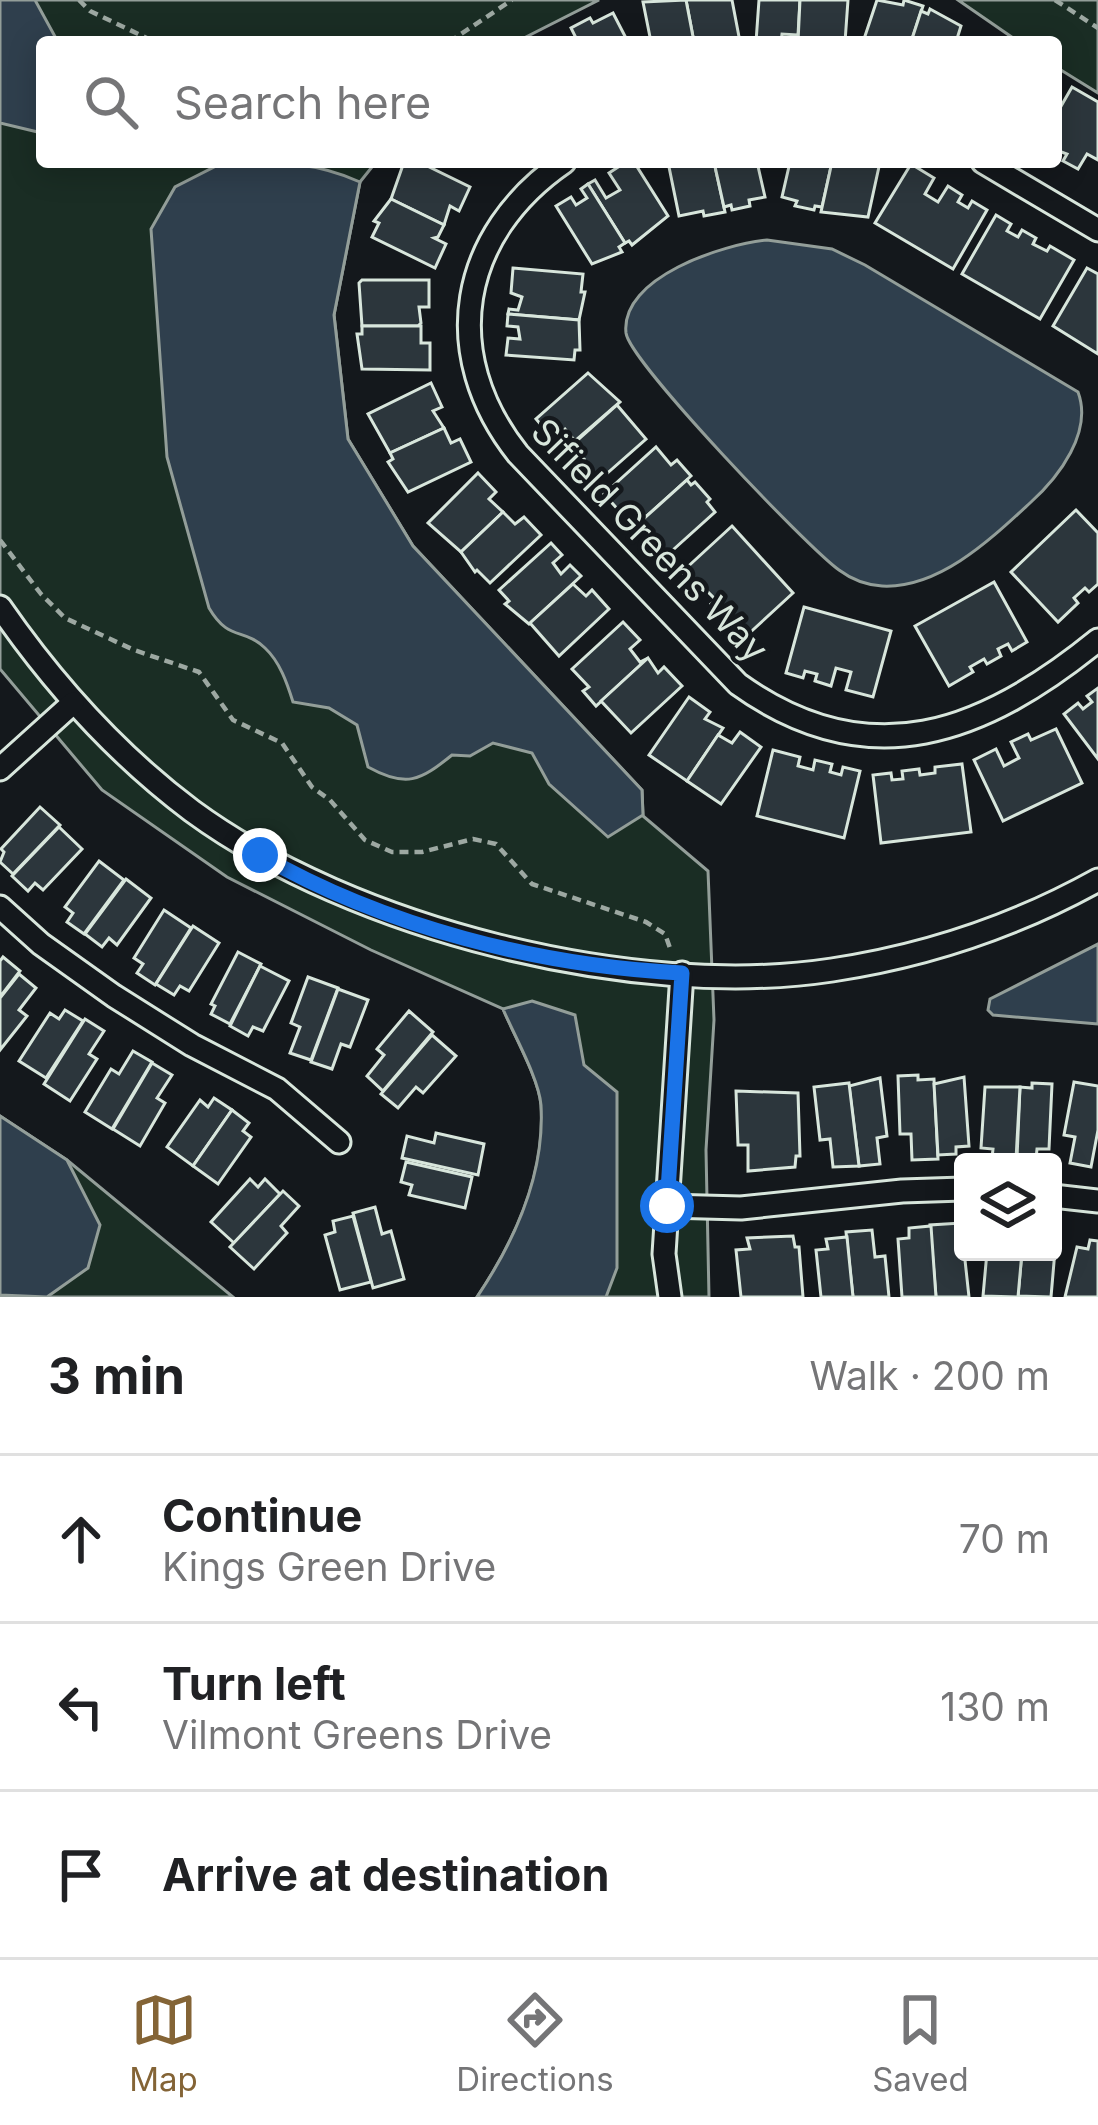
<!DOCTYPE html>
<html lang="en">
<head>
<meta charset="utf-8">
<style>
	:root { --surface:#fff; --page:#f2f2f2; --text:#202124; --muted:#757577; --line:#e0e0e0; --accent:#846436 }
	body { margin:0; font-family:Inter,sans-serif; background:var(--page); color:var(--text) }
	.controls { position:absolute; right:36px; bottom:36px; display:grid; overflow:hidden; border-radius:12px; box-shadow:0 6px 30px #0003 }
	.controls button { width:108px; height:108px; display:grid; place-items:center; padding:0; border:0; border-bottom:3px solid var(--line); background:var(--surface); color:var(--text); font:60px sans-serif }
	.stop { position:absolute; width:36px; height:36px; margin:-27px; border:9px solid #1a73e8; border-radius:50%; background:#fff }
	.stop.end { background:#1a73e8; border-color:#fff; box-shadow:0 3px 12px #0008 }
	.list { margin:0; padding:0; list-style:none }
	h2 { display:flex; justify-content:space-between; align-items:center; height:156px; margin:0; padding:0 48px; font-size:51px }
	h2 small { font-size:39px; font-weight:400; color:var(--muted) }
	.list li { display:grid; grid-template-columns:78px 1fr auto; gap:36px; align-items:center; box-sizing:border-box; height:168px; padding:0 48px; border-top:3px solid var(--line) }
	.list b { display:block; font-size:45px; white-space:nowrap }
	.list p { margin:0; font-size:39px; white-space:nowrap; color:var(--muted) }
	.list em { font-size:39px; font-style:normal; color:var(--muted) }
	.icon { flex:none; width:66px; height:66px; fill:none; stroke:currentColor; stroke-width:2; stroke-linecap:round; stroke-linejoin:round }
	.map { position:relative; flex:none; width:1098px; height:1297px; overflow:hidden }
	.search { position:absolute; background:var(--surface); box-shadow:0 6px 30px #0003; left:36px; right:36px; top:36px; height:132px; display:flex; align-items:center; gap:30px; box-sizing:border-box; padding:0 42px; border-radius:12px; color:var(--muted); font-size:45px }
	.sheet { height:660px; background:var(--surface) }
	nav { display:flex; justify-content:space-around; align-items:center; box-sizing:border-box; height:168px; border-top:3px solid var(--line); background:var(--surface); font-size:33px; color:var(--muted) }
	nav a { display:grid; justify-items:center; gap:6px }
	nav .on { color:var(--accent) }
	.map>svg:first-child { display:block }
	.green { fill:#1a2d24; stroke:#939e99; stroke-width:3 }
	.water { fill:#2f3f4d; stroke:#939e99; stroke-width:3 }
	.building { fill:#2c363c; stroke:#d8e6dc; stroke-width:3 }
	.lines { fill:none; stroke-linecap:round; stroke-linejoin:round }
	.minor-casing { stroke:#d8e6dc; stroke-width:27 }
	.path { stroke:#9da8a2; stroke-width:4.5; stroke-dasharray:9 6; stroke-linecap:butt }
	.minor { stroke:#14181c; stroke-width:21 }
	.route { stroke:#1a73e8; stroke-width:15 }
	.labels { text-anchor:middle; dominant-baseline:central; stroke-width:9; stroke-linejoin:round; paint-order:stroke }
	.street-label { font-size:36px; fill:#d8e6dc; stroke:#14181c }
</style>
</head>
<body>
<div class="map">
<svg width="1098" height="1297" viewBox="0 0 1098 1297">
	<rect width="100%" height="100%" fill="#14181c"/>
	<g class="green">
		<path d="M0,0H599L516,42H42V162H376L360,182L334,315L348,439L413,546L642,790L643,816L708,871L714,1020L706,1150L709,1297H477C514,1242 546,1174 541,1105C539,1079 514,1035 503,1009L371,950L227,877L102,790L0,669Z"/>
		<path d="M958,0H1098V93L1056,67V42H1019Z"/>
		<path d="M0,1116L67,1160L233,1297H0Z"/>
	</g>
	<g class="water">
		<path d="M0,0H35L58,42H42V133L0,123Z"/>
		<path d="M224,162C273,162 315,161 360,182L334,315L348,439L413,546L642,790L643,815L608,837L549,784L532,753L493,743L470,756L452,755C420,781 406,788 368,767L357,725L329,708L293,702C287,683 280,662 265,648C243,627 229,642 209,608L167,457L151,229L175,187Z"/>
		<path d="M767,240L832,249L865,265L1078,392C1093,432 1059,477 1030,503C991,539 939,589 882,586C867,585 851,579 839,570C807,547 630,362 626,333C620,277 724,244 767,240Z"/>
		<path d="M1098,944V1024L993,1015L988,1010L990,999Z"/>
		<path d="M532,1001L575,1015L584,1065L617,1092V1268L606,1297H477C514,1242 545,1174 541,1105C539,1079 514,1035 503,1009Z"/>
		<path d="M0,1116L67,1160L100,1225L88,1268L47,1297L0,1295Z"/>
	</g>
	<g class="building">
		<path d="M686,0H732L740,42H694Z"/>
		<path d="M686,0L694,42H651L643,2Z"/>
		<path d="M759,0H800L798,35L782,34L781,42H756Z"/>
		<path d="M800,0H848L845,42H798Z"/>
		<path d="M877,0L903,5L904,0L923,6L911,42H863Z"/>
		<path d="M930,9L961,26L956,42H911L921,11L928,14Z"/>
		<path d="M613,13L628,42H578L571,28L590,18L593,23Z"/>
		<path d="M1072,87L1098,102V160L1087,154L1078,169L1063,161L1067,154L1056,150V115Z"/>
		<path d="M404,162H419L470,187L459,211L450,206L444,225L391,199Z"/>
		<path d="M626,162H634L668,216L632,245L629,241L625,243L588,184L595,180L606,198L620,190L609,173Z"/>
		<path d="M668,162H714L725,212L704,216L703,211L679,216Z"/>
		<path d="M714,162H757L765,197L749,200L750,206L732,210L731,205L724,207Z"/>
		<path d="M790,162H832L822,207L815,206L814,210L795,206L797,201L782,197Z"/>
		<path d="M832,162H880L868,217L821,212Z"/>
		<path d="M911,164L934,178L925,194L938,202L948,186L962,195L958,202L968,208L972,201L987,210L953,269L875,223Z"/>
		<path d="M588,184L625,243L619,247L622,252L592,264L556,206L571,197L576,205L587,198L581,189Z"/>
		<path d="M391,199L444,225L438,237L434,238L446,244L435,268L372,237L379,223L374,221Z"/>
		<path d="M996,215L1011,224L1007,231L1018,237L1022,230L1036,238L1033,244L1047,251L1050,246L1074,260L1040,319L962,274Z"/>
		<path d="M513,268L583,274L581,292H585L579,320L508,314L509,309L518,310L522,297L511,293Z"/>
		<path d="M1087,268L1098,274V354L1053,326Z"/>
		<path d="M362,280H429V307H419L421,323L418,326H362L359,283Z"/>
		<path d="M508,314L579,320L580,350H575L574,360L506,355L508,338L520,339L518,327L507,326Z"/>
		<path d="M362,326H421V343H430V370L362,369L357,334H362Z"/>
		<path d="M588,373L620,402L575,441L565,429L553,439L536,419Z"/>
		<path d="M431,383L442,407L433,411L444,428L390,453L368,414Z"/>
		<path d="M617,405L646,439L595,484L578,465L584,459L570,447Z"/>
		<path d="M444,428L451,443L460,439L471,462L408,492L388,462L393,459L390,453Z"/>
		<path d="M656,447L671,465L677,460L691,476L639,523L644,515L632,504L622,514L604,494Z"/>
		<path d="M478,473L496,492L489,499L503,512L461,552L428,523Z"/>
		<path d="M687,480L691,485L695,482L710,499L707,502L715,512L664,558L647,539L652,534L639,523Z"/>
		<path d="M1076,510L1098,533V584L1089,592L1085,588L1074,598L1078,603L1058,622L1011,572Z"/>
		<path d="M503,512L515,524L524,517L541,535L490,583L477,570L475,572L461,552Z"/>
		<path d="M732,526L793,593L743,639L731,626L736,621L728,612L723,617L711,604L716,600L705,589L701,593L682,572Z"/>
		<path d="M551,543L562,555L553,563L561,574L570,565L581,576L529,624L505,604L509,601L499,590Z"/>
		<path d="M994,582L1027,642L1012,651L1008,644L998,649L1001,656L987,664L984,659L970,667L973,672L949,686L915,626Z"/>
		<path d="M573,584L586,596L592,590L609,609L559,656L530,623Z"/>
		<path d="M804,607L891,631L873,697L846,690L851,672L836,668L831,686L815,681L817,674L805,671L803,678L786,673Z"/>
		<path d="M623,622L640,640L630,649L640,662L648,658L596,706L583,691L589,687L572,669Z"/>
		<path d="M648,658L658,673L664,667L682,686L631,733L601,701Z"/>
		<path d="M1098,688V759L1064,714L1078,703L1083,709L1092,702L1087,696Z"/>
		<path d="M689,697L710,712L705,719L723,728L687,781L649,755Z"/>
		<path d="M1056,729L1082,783L1003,821L974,760L996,749L1004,766L1019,758L1011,742L1028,734L1031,740Z"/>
		<path d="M740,732L761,747L721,804L687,781L718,735L732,743Z"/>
		<path d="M773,750L800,757L798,766L813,770L815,760L832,764L830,772L841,775L843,767L860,771L844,838L757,816Z"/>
		<path d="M962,764L971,832L881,843L873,775L891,773L892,780L903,779L902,771L919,769L920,775L935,773V767Z"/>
		<path d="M40,807L60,825L13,874L0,862L4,852L1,849Z"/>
		<path d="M59,827L82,849L43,890L35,883L28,891L12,876Z"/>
		<path d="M99,861L124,880L84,934L67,922L73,913L65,907Z"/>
		<path d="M126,879L151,898L117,945L109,938L102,947L85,934Z"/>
		<path d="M164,910L191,928L155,985L137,973L143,964L134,958Z"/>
		<path d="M193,926L219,943L189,991L180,986L174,995L156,984Z"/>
		<path d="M238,952L261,964L230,1024L211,1014L215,1006L211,1004Z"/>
		<path d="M3,957L20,971L0,997V961Z"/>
		<path d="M260,966L289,981L263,1031L253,1027L248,1036L230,1026Z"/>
		<path d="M19,974L36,988L19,1010L27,1016L0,1050V998Z"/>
		<path d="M308,977L338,988L311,1060L290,1053L300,1027L291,1023Z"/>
		<path d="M338,989L368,1000L350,1047L341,1044L332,1069L311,1062Z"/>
		<path d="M65,1010L83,1021L46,1078L19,1061L50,1013L59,1019Z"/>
		<path d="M409,1011L433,1032L383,1091L367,1076L384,1055L377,1049Z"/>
		<path d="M85,1019L104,1031L89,1054L97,1059L70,1101L44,1084Z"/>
		<path d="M432,1035L456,1056L423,1093L416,1087L398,1108L381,1094Z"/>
		<path d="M133,1051L152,1062L112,1129L85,1112L111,1069L119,1074Z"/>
		<path d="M152,1063L172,1075L157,1098L165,1103L140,1146L113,1129Z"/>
		<path d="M918,1075V1080L934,1079L938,1159L912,1160L911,1134H900L898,1076Z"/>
		<path d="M964,1077L969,1146L956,1147V1154L938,1155L934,1084Z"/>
		<path d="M880,1078L887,1136L877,1138L880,1164L859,1166L849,1086Z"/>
		<path d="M1074,1082L1098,1086V1130L1091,1167L1070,1163L1075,1137L1064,1135Z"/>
		<path d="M849,1083L859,1166L833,1167L830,1139L820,1140L814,1087Z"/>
		<path d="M1032,1083L1052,1084L1049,1149H1037L1036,1159L1017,1158L1020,1087L1032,1088Z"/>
		<path d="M985,1087H1020L1016,1159L992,1158L993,1149L981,1148Z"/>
		<path d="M736,1091L798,1093L800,1156H796L795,1167L748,1171V1145H738Z"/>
		<path d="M214,1098L232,1110L193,1166L167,1147L200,1100L208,1107Z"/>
		<path d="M232,1110L249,1123L243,1131L251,1137L218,1184L193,1166Z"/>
		<path d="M436,1133L484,1144L478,1175L402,1158L407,1136L434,1143Z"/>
		<path d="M406,1162L472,1177L465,1208L409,1195L412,1185L401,1182Z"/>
		<path d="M250,1179L258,1187L265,1179L280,1194L234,1243L211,1222Z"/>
		<path d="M283,1191L299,1206L281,1226L287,1233L254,1269L230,1247Z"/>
		<path d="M375,1207L382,1234L391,1231L404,1279L373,1288L353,1213Z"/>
		<path d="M353,1216L371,1282L340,1290L325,1235L335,1232L333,1221Z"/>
		<path d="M961,1223L969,1297H936L930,1225Z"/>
		<path d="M931,1226L936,1297H902L898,1239L909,1238V1228Z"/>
		<path d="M872,1230L875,1257L885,1256L889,1297H853L846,1232Z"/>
		<path d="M793,1236L795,1247H799L803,1297H741L736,1250L750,1249L747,1238Z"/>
		<path d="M847,1237L853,1297H821L816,1250L828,1249L826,1239Z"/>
		<path d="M1053,1239H1056L1051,1297L1018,1296L1022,1252H1053Z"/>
		<path d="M1090,1240L1098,1241V1297H1065L1077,1247L1088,1249Z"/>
		<path d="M987,1252H1022L1018,1297L983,1296Z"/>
	</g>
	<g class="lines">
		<g class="minor-casing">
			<g id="minor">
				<path d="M564,162C459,234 438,353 518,454L738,684C869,778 984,733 1098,640"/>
				<path d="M983,162L1098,230"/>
				<path d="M0,607C54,685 116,754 192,811C353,929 635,1000 832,970C925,956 1017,925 1098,880"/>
				<path d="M0,769L73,703"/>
				<path d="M0,907L41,944L114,996L192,1045L277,1089L339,1142"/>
				<path d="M1053,1196L1098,1201"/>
				<path d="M667,1206L741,1208L902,1191L963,1189"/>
				<path d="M670,1297L664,1254L682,973"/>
			</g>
		</g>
		<g class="path">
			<path d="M79,0L90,11L155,42"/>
			<path d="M1055,0L1098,28"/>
			<path d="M449,42L512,0"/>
			<path d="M0,540L41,594L65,618L134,650L199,672L233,720L282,743L312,787L330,800L365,840L392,852H422L473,839L496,844L532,884L646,922L665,934L671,951"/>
		</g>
		<use href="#minor" class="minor"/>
	</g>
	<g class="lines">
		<path class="route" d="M260,855C385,927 539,966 682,973L667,1206"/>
	</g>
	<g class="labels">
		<g class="street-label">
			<text transform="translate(650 540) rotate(46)">Sifield Greens Way</text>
		</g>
	</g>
</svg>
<div class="controls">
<button><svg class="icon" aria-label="layers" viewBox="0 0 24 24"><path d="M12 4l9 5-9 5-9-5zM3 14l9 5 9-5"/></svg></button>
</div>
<div class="stop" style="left:667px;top:1206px"></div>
<div class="stop end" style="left:260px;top:855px"></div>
<div class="search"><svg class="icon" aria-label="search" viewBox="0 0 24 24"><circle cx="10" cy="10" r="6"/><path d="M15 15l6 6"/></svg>Search here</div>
</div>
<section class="sheet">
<h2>3 min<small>Walk · 200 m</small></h2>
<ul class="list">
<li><svg class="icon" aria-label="ahead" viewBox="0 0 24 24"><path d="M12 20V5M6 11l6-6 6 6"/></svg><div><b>Continue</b><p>Kings Green Drive</p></div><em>70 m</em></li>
<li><svg class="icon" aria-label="left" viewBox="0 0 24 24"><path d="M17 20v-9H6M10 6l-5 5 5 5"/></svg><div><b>Turn left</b><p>Vilmont Greens Drive</p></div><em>130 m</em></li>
<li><svg class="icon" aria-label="arrive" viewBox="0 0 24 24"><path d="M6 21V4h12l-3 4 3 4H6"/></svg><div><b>Arrive at destination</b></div></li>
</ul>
</section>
<nav>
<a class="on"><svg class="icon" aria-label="map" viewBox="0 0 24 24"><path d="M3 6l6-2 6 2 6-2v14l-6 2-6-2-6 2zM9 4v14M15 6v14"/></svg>Map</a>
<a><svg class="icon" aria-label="directions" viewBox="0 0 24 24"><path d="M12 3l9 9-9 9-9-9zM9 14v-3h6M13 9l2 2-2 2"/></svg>Directions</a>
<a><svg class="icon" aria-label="saved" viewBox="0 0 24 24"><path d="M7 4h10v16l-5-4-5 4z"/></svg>Saved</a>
</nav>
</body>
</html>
